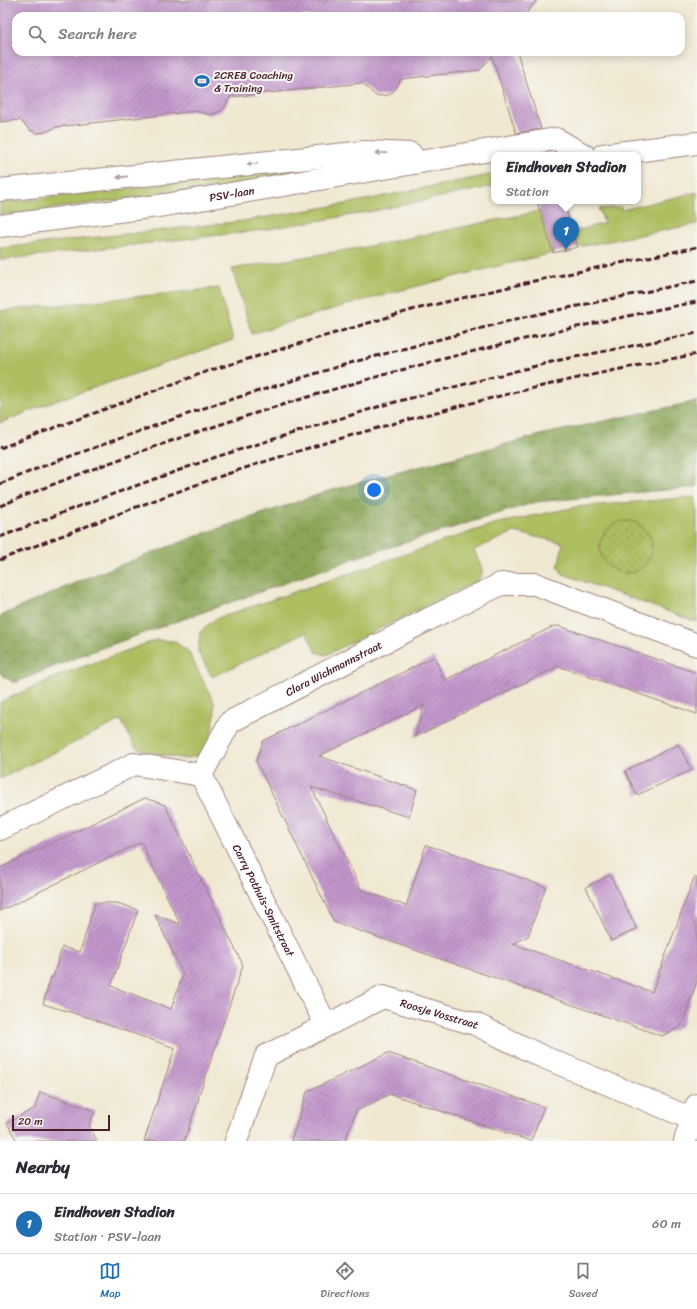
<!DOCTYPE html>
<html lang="en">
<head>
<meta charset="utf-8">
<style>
	:root { --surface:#fff; --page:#f2f2f3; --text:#2b2b33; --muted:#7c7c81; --line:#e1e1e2; --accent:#1f6fb2 }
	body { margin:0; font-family:Sriracha,sans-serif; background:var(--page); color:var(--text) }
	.scale { position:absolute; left:12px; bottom:10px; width:98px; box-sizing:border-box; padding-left:4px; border:2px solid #4a1f2b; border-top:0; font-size:11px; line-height:14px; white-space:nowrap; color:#4a1f2b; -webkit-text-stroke:3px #f6f6f2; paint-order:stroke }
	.you { position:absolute; left:374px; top:490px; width:14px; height:14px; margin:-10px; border:3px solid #fff; border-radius:50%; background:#1a73e8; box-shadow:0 0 0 6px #1a73e833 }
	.badge { display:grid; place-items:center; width:26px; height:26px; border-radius:50%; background:var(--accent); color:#fff; font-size:13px; font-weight:700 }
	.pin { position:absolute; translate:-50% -33px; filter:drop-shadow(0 1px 2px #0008) }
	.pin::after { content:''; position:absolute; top:21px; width:14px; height:12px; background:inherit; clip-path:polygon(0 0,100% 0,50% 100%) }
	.popup { position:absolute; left:491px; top:152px; width:150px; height:52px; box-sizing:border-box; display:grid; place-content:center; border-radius:8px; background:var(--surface); filter:drop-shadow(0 1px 3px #0005); font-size:13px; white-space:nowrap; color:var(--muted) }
	.popup b { font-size:15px; color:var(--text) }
	.popup::after { content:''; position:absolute; left:50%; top:100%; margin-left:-8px; border:8px solid transparent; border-top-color:var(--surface) }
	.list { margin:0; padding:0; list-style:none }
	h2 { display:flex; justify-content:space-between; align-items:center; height:52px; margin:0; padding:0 16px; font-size:17px }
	h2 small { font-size:13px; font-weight:400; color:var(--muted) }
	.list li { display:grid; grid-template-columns:26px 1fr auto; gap:12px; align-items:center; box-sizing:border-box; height:60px; padding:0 16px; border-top:1px solid var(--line) }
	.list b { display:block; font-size:15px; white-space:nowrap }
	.list p { margin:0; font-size:13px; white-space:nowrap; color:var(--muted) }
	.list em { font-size:13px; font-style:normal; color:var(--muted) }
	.icon { flex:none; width:22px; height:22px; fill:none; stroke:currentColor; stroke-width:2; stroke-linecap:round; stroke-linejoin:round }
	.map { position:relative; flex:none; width:697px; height:1141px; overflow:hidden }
	.search { position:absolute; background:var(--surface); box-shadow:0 2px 10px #0003; left:12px; right:12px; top:12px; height:44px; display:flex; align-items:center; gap:10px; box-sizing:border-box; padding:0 14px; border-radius:12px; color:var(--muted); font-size:15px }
	.sheet { height:112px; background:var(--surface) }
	nav { display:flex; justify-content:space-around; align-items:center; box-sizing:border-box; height:56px; border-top:1px solid var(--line); background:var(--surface); font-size:11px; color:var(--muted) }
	nav a { display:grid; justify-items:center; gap:2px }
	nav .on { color:var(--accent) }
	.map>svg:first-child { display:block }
	.grass { fill:#adbe61; stroke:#7c6e46 }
	.forest { fill:url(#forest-crowns); stroke:#6a6241 }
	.park { fill:url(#park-dots); stroke:#7c6e46 }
	.building { fill:url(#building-hatch) }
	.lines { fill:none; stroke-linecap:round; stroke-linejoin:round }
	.street-casing { stroke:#9d847e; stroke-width:24 }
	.secondary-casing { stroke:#9d847e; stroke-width:24 }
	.street { stroke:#fff; stroke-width:22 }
	.secondary { stroke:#fff; stroke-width:22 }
	.rail { stroke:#4a1f2b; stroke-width:3; stroke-dasharray:6 3; stroke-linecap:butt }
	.oneway { fill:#ae9aa0 }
	.labels { text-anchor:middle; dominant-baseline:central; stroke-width:4; stroke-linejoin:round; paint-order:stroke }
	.poi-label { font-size:11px; fill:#4a1f2b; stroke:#f6f6f2; text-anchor:start }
	.street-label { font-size:11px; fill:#4a1f2b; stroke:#f6f6f2 }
</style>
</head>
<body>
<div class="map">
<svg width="697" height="1141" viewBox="0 0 697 1141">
	<defs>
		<pattern id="forest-crowns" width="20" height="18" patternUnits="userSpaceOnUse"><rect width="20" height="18" fill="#8aa557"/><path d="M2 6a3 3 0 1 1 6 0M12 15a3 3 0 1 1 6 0" fill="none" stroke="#738648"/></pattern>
		<pattern id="park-dots" width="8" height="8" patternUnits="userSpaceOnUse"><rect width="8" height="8" fill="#adbe61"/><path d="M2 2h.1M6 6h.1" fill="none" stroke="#8f9a50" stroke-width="1.8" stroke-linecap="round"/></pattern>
		<pattern id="building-hatch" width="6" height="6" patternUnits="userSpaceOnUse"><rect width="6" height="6" fill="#c296cc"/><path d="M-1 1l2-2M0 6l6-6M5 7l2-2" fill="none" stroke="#a07aa6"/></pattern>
	</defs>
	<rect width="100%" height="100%" fill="#f6f6f2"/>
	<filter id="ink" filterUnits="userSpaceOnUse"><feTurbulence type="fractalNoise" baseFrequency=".025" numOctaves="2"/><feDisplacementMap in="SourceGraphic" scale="8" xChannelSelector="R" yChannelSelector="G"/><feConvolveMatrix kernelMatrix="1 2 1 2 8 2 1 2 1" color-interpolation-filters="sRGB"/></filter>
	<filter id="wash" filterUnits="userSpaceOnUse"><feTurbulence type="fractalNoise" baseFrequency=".012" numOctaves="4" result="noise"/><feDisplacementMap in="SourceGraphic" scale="16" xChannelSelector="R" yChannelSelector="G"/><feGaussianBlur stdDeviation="0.9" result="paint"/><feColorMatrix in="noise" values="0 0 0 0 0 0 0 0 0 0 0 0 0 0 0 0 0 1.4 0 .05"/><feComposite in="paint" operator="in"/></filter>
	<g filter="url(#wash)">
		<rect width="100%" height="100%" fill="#f0e8d1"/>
		<g class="grass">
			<path d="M335,161L343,172L0,215V203L238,176Z"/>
			<path d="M494,174V186L364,213L256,231L0,260V248L243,221L345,204Z"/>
			<path d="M697,192V224L578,247L573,232L604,223L599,209L621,207V210Z"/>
			<path d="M540,211L553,253C452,277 351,301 252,334L232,269L365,247Z"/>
			<path d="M219,288L233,340L52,402L0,423V311Z"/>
			<path d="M694,497L697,504V622L563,574L558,567L563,543L514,532L474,550L483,571L479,580L326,655L316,652L306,632L212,677L198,652L200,632L215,619L494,524L576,507Z"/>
			<path d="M156,640L174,641L188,651L214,702L215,714L210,742L201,754L186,759L145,752L135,747L121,720L0,779V702L60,675Z"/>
		</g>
		<path class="forest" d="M697,401V487L536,502L361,556L85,654L14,683L0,673V616L86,578L202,534L335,489L544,434Z"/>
		<circle class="park" cx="626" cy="547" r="26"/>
		<g id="blocks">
			<g class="building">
				<path d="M0,0H537L524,16H16V52H517L541,129L516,133L492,56L480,70L401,79L395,90L389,95L376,96L362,83L230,97L225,107L221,111L210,115L196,111L57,127L45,132L37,133L30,130L20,120L0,122Z"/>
				<path d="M537,201H563L578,247L553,253Z"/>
				<path d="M554,626H559L697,673V714L558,666L415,737L424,705L319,756L417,790L409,817L311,787L362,891V890L406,906L426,845L455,854L546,887L528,936L513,944L652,992L694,878H697V981L681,1027L662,1036L334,922L256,761L263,741L434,657L445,680Z"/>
				<path d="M678,744L692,770L637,795L625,771Z"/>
				<path d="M145,798L165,805L243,965L198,1098H199L184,1141H144L175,1048L97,1021V1020L43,1004L51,977L53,978L62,947L80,952L95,903H117L138,910L111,986L171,1009L183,974L155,915L180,924L141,842L0,911V868Z"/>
				<path d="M610,875L637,929L611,941L586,887Z"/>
				<path d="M388,1053L544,1107L531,1141L390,1094L356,1111L345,1141H291L307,1092Z"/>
				<path d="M40,1092L95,1111L89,1125L97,1141H17L7,1123L35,1108Z"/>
			</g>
		</g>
	</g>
	<g filter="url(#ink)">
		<use href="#blocks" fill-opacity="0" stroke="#9d847e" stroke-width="1"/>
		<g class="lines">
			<g class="street-casing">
				<g id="street">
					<path id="s1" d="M201,775L326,1025"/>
					<path id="s2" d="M0,829L134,764L201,775L230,722L427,620L501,584H535L697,645"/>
					<path id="s3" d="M236,1141L266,1056L383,997L475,1024L541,1056L697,1121"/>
					<path d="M685,1141L697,1105"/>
				</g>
			</g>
			<g class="secondary-casing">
				<g id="secondary">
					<path d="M603,155L697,143"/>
					<path d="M0,190L365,152L411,154"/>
					<path id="s4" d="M0,226L165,205L556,139L584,155"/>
				</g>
			</g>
			<use href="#street" class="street"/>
			<use href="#secondary" class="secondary"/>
			<g class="rail">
				<path d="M0,448L208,371L412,310L534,281L697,247"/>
				<path d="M0,484L46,465L210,406L350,363L520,318L697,281"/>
				<path d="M0,506C126,453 256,411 387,374C459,354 531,337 604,321C635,315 666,307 697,302"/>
				<path d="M0,537L77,507L216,457L384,405L555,361L697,333"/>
				<path d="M0,560L27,549C101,521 175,491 251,466C397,419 546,382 697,354"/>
			</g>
		</g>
		<defs><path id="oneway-solid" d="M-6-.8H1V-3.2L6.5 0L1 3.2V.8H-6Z"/></defs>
		<g class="oneway">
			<use href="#oneway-solid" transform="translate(381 153) rotate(-179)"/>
			<use href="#oneway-solid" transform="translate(252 164) rotate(174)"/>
			<use href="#oneway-solid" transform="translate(122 177) rotate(174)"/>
		</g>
	</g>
	<defs>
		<g id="stadium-bare" transform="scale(1.2)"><path d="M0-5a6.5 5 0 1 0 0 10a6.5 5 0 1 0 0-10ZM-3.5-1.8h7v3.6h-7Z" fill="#1f6fb2" stroke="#f6f6f2" stroke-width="2.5" paint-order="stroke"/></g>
	</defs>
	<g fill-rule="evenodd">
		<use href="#stadium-bare" x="202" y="81"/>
	</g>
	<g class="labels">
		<g class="poi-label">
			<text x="214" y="75">2CRE8 Coaching<tspan x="214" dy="13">&amp; Training</tspan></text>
		</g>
		<g class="street-label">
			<text stroke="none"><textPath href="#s4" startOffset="234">PSV-laan</textPath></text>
			<text stroke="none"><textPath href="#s2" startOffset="394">Clara Wichmannstraat</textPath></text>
			<text stroke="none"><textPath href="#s1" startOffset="140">Carry Pothuis-Smitstraat</textPath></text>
			<text stroke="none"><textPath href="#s3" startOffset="280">Roosje Vosstraat</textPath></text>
		</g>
	</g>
</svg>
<div class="scale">20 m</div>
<div class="you"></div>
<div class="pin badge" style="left:566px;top:250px">1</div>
<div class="popup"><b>Eindhoven Stadion</b>Station</div>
<div class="search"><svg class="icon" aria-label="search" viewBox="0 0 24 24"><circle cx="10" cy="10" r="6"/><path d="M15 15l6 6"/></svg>Search here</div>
</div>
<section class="sheet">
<h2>Nearby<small></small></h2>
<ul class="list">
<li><span class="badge">1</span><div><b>Eindhoven Stadion</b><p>Station · PSV-laan</p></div><em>60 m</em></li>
</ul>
</section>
<nav>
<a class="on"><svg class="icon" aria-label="map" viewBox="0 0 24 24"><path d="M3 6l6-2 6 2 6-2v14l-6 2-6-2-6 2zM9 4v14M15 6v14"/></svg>Map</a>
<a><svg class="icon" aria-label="directions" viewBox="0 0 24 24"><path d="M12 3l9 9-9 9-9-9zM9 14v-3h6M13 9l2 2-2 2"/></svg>Directions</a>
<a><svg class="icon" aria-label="saved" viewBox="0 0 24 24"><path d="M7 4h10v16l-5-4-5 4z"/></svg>Saved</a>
</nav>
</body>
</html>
